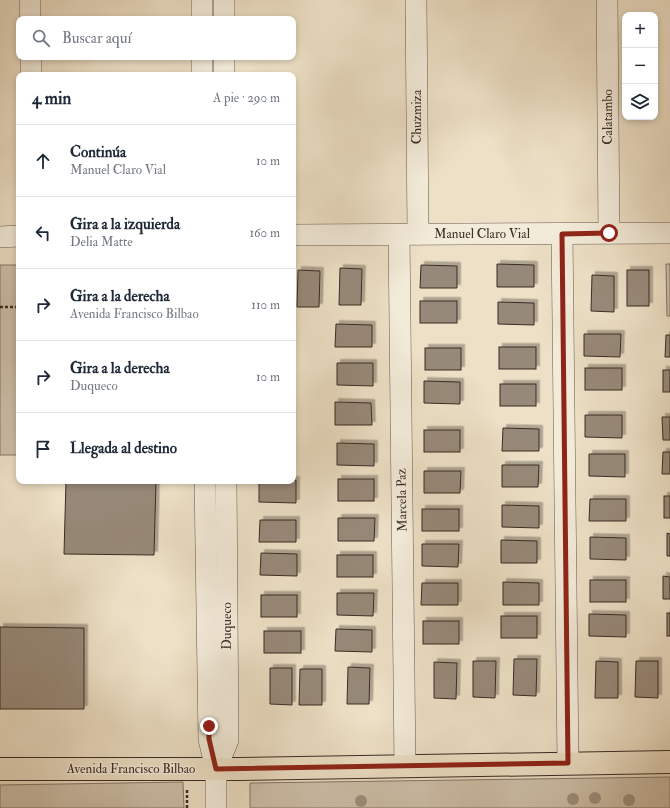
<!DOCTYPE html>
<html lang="es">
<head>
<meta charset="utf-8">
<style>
	:root { --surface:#fff; --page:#f2f2f3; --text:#1f2937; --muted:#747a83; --line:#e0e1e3 }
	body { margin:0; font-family:"IM FELL Double Pica",serif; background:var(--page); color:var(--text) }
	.controls { position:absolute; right:12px; top:12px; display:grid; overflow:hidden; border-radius:8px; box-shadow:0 2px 6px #0003 }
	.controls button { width:36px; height:36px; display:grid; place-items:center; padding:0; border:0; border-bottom:1px solid var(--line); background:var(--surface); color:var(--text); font:20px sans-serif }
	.stop { position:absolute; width:12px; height:12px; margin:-9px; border:3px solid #8f2418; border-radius:50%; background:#fff }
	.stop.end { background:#8f2418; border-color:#fff; box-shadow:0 1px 4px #0008 }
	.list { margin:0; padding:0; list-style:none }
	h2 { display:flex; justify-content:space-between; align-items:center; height:52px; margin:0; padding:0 16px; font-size:17px }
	h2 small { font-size:13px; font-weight:400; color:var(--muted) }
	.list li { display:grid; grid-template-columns:26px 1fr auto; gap:12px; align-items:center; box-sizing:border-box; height:72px; padding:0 16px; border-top:1px solid var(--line) }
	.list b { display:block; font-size:15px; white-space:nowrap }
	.list p { margin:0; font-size:13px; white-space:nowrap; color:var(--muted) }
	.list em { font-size:13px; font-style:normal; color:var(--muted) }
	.icon { flex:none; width:22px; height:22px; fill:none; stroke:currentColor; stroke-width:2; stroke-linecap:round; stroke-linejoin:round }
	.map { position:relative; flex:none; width:670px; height:808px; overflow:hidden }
	.search { position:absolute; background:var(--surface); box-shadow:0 2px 6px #0003; left:16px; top:16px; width:280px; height:44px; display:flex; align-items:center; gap:10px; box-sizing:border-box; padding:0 14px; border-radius:8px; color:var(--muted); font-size:15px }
	.panel { position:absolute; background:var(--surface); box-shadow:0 2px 6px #0003; left:16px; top:72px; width:280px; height:412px; border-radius:8px }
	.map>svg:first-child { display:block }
	.green { fill:#cec1ab; stroke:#847668 }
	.building { fill:#978979; stroke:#392b25; filter:url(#shadow) }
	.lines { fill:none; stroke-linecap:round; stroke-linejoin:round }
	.street-casing { stroke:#66584d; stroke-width:22 }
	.primary-casing { stroke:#392b25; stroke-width:24 }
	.path { stroke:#392b25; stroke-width:2.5; stroke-dasharray:3 2; stroke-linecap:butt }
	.street { stroke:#f3ebda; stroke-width:21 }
	.primary { stroke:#ede0c6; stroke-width:22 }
	.tree { fill:#9e9180 }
	.route { stroke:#8f2418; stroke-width:5 }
	.labels { text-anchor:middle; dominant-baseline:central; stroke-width:3; stroke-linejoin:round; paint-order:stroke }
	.street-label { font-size:13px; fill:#392b25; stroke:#f3ebda }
</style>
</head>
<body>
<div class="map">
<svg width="670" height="808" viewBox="0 0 670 808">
	<defs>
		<filter id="shadow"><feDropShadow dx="3.5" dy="-3.5" stdDeviation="0" flood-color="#0004"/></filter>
	</defs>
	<rect width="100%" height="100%" fill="#ede0c6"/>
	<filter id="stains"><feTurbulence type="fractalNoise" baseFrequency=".005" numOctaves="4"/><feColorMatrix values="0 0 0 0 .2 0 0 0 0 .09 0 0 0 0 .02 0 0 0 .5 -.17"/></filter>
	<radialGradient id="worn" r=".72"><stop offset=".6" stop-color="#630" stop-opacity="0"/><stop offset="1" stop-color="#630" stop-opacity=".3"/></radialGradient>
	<g class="green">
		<path d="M666,264H670V316H667Z"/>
		<rect x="0" y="265" width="19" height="190"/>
		<path d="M670,777V808H250V783Z"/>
		<path d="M183,782L184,808H0V785Z"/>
	</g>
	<g class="building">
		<path d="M497,264L534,265V287H497Z"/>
		<path d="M421,265L457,266V288H420Z"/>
		<path d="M340,268L362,269L361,305H339Z"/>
		<path d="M298,270L320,271L319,307H297Z"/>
		<rect x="627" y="270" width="22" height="36"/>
		<path d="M592,275L614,276V312L591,311Z"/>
		<rect x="420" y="301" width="37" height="22"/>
		<path d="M498,302L534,303V325L498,324Z"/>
		<path d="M336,324L372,325V347H335Z"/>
		<path d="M584,334H621L620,357L584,356Z"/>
		<path d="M666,335H670V357H665Z"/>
		<rect x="499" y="347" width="37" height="22"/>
		<rect x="425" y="348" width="36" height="22"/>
		<path d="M337,363H373V386L337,385Z"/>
		<rect x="585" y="368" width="37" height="22"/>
		<rect x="663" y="370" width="7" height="22"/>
		<path d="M424,381L460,382V404L424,403Z"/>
		<rect x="500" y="384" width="36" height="22"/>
		<path d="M335,402L371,403L372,425H335Z"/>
		<path d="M585,415H622V438L585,437Z"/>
		<path d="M662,417H670V440H663Z"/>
		<path d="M503,428L539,429V451H502Z"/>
		<rect x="424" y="430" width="36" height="22"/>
		<path d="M337,443L374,444V466L337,465Z"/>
		<path d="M663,452H670V474H662Z"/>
		<path d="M589,454H625V477L589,476Z"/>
		<path d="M502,465H539L538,487H502Z"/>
		<path d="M424,471H461L460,493H424Z"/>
		<rect x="338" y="479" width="36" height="22"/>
		<path d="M296,480V503L259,502V481Z"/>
		<path d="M66,481H156L154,555L64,554Z"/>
		<rect x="664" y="496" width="6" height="22"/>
		<path d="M590,499H626V521H589Z"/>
		<path d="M502,505L539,506V528L502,527Z"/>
		<rect x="422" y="509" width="37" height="22"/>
		<path d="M338,518H375L374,541H338Z"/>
		<path d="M260,520H296V542H259Z"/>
		<path d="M667,533L670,534V556H667Z"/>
		<path d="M590,537L626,538V560L590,559Z"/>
		<path d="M501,540L537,541V563H501Z"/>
		<path d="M422,544H459L458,567L422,566Z"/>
		<path d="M261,553L297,554V576L260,575Z"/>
		<rect x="337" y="555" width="36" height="22"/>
		<path d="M663,576L670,577V599H663Z"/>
		<rect x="590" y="580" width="36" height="22"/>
		<path d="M503,582L539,583V605H503Z"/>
		<path d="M422,583H458V605H421Z"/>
		<path d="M337,593H374L373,616L337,615Z"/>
		<rect x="261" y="595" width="36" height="22"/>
		<rect x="667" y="613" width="3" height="23"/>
		<path d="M589,614L626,615V637L589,636Z"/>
		<rect x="501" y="616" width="36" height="22"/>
		<rect x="423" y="621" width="36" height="23"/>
		<path d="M0,627L84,628V709H0Z"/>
		<path d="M336,629L372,630V652L335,651Z"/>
		<rect x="264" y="631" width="37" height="22"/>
		<path d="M514,659H537L536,696L513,695Z"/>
		<path d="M473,661H496L495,698L473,697Z"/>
		<path d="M596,661L618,662V698H595Z"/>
		<path d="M636,661H658V698L635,697Z"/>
		<path d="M434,662L457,663L456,699L434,698Z"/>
		<path d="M348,667L370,668L369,704H347Z"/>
		<path d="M270,668H292V705L270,704Z"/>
		<path d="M300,669H322V705H299Z"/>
	</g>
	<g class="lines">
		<g class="street-casing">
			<g id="street">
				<path d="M30,0V19"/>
				<path d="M202,0V19"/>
				<path d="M224,0V19"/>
				<path d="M416,0L418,234"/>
				<path d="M607,0L609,233"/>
				<path d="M31,57V75"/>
				<path d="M202,57V75"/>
				<path d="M224,57V75"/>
				<path d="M562,234L568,763"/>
				<path d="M293,235L670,233"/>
				<path d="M399,235L405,766"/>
				<path d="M0,237L19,236"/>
				<path d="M205,481L209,739L216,769V808"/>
				<path d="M216,769L228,740L226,481"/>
			</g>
		</g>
		<g class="primary-casing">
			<path id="primary" d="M0,769H239L670,762"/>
		</g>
		<g class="path">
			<path d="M0,307H19"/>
			<path d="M187,808V790"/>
		</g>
		<use href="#street" class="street"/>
		<use href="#primary" class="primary"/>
	</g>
	<g class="tree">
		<circle cx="595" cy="798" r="6"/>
		<circle cx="573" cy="799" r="6"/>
		<circle cx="629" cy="800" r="6"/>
		<circle cx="361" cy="801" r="6"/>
	</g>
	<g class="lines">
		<path class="route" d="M209,726V739L216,769L568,763L562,234L609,233"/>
	</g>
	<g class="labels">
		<g class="street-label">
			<text transform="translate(417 117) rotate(-90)">Chuzmiza</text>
			<text transform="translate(608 117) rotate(-90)">Calatambo</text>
			<text x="482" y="234">Manuel Claro Vial</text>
			<text transform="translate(402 500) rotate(-91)">Marcela Paz</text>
			<text transform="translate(227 626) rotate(-90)">Duqueco</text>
			<text x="131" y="769">Avenida Francisco Bilbao</text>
		</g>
	</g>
	<rect width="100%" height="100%" filter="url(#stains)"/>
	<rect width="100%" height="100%" fill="url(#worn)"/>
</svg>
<div class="controls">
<button>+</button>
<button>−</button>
<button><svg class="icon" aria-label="layers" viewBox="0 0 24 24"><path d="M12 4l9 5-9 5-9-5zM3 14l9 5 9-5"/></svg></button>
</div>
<div class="stop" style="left:609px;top:233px"></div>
<div class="stop end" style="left:209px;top:726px"></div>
<div class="search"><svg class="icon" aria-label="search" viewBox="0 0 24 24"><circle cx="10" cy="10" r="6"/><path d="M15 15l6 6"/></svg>Buscar aquí</div>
<section class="panel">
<h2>4 min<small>A pie · 290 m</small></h2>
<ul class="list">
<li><svg class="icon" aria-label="ahead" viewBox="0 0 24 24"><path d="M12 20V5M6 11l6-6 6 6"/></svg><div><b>Continúa</b><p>Manuel Claro Vial</p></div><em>10 m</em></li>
<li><svg class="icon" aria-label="left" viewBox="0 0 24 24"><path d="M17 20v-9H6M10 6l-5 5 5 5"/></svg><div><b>Gira a la izquierda</b><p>Delia Matte</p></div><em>160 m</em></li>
<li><svg class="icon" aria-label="right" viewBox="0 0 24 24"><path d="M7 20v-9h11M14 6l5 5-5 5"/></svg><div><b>Gira a la derecha</b><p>Avenida Francisco Bilbao</p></div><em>110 m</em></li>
<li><svg class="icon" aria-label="right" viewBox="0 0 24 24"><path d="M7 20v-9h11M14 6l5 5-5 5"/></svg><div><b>Gira a la derecha</b><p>Duqueco</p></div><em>10 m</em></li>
<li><svg class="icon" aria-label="arrive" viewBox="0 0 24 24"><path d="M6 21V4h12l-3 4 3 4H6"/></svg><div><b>Llegada al destino</b></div></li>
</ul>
</section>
</div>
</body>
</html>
